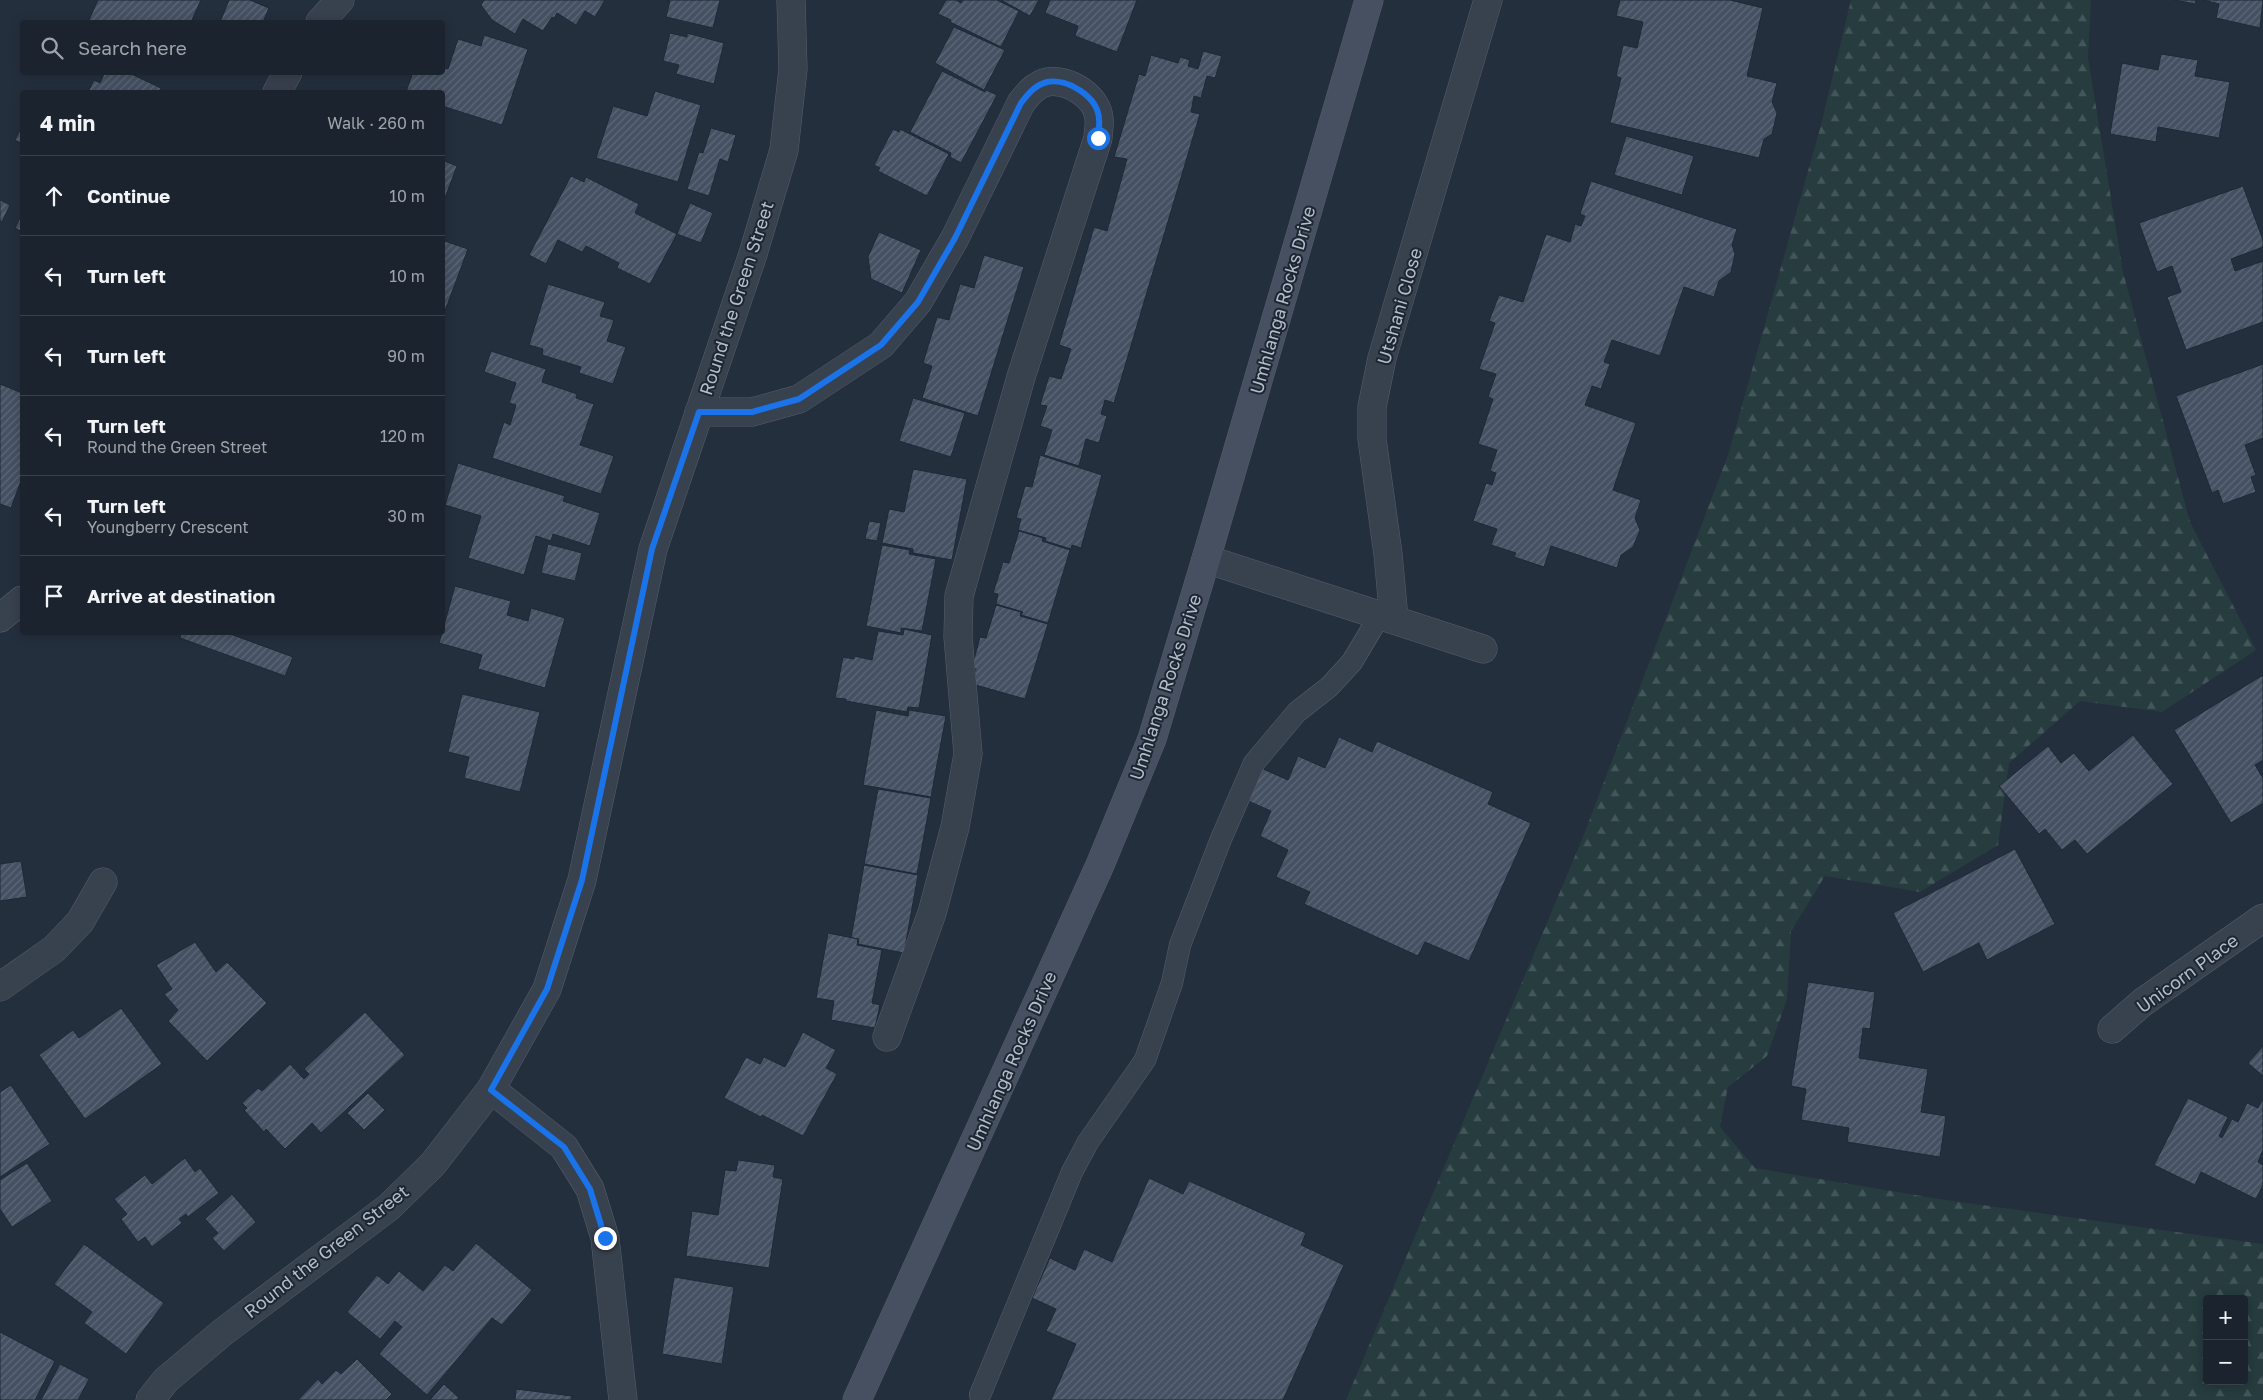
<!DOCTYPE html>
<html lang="en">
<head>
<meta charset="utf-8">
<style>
	:root { --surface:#1b232e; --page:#242b36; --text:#f1f3f6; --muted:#a0a4aa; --line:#39404a }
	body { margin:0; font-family:"Golos Text",sans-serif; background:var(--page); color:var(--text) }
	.controls { position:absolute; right:15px; bottom:15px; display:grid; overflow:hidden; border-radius:5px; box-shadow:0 2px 12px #0003 }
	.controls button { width:45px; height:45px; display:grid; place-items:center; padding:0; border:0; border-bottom:1px solid var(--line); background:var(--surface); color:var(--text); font:25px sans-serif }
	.stop { position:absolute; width:15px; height:15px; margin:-11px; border:4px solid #1a73e8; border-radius:50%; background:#fff }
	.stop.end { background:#1a73e8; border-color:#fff; box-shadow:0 1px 5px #0008 }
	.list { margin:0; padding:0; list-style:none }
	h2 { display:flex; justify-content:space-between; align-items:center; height:65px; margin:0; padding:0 20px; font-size:21px }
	h2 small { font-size:16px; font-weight:400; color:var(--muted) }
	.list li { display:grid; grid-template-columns:32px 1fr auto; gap:15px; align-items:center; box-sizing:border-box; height:80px; padding:0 20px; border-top:1px solid var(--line) }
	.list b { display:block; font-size:19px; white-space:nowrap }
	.list p { margin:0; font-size:16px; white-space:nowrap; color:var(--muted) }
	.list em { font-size:16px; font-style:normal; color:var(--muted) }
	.icon { flex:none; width:28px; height:28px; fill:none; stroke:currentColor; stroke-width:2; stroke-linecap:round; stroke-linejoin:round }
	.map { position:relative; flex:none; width:2263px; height:1400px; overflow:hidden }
	.search { position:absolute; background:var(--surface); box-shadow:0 2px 12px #0003; left:20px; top:20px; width:425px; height:55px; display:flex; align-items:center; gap:12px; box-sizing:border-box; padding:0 18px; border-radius:5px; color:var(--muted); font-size:19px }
	.panel { position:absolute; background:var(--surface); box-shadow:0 2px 12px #0003; left:20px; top:90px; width:425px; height:545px; border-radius:5px }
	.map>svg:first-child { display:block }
	.forest { fill:url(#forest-firs); fill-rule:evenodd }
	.building { fill:url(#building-hatch); stroke:#1f2835 }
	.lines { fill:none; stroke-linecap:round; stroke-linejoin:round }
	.service-casing { stroke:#565f6c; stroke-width:22 }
	.minor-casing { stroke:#565f6c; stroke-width:29 }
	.secondary-casing { stroke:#565f6c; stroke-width:29 }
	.service { stroke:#38414e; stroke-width:21 }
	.minor { stroke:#38414e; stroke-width:28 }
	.secondary { stroke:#465061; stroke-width:28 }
	.route { stroke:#1a73e8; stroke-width:6 }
	.labels { text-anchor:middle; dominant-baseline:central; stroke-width:4; stroke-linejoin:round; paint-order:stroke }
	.street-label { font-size:18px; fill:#b4bcc9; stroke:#1d2633 }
</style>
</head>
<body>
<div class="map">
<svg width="2263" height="1400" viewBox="0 0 2263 1400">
	<defs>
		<pattern id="forest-firs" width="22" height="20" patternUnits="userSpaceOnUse" patternTransform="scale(1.25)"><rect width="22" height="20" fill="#263c3f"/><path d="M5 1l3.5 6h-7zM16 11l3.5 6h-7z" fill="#435659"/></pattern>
		<pattern id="building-hatch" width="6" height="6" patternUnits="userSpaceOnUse" patternTransform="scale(1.25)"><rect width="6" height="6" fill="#455162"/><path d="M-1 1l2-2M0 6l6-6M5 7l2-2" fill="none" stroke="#5d6877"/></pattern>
	</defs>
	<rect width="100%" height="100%" fill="#242f3e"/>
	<path class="forest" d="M1851,0H2091L2088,58L2123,272L2190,522L2256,650L2162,712L2080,701L2009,763L1998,845L1920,892L1825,876L1791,931L1787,999L1767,1056L1728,1087L1720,1127L1755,1168L1939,1199L2263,1244V1400H1346L1583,837L1728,455L1821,125ZM2207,1299H2244V1381H2207Z"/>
	<g class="building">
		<path d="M98,0H201L191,22H88Z"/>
		<path d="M229,0H250L269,8L263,22H220Z"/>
		<path d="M484,0H605L595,17L585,11L576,25L557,13L554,18L552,17L543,31L523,19L515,34L492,20L481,5Z"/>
		<path d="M666,0H720L713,28L666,17L670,1Z"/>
		<path d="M946,0H956L961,3L963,0H997L1019,11L1001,47L950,22L951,20L938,14Z"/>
		<path d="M1001,0H1039L1030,16Z"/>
		<path d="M1050,0H1137L1117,52L1075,36L1078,26L1045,13Z"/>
		<path d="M1620,0H1730L1763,8L1747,76L1777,83L1772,102L1777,113L1772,134L1764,139L1759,158L1610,123L1621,78L1616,76L1623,45L1637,48L1643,22L1616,16Z"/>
		<path d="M2174,0H2196L2195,4Z"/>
		<path d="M2203,0H2263L2260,28L2216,18L2219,4Z"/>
		<path d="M954,27L1005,50L984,90L935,63Z"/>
		<path d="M670,33L687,37V33L724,43L714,84L676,74L679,65L663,61Z"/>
		<path d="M484,35L528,49L502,125L442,106V92H406L413,72H442V67L448,69L458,39L481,46Z"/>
		<path d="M1203,51L1222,56L1215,78L1207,76L1201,98L1194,96L1191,112L1200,114L1114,403L1105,400L1101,414L1107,416L1099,443L1086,439L1079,466L1044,455L1052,430L1040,426L1047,406L1040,405L1049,376L1061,379L1071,349L1059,345L1094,227L1107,231L1127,159L1114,157L1139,74L1145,76L1151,55L1178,63L1180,57L1190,60L1188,66L1198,69Z"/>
		<path d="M2161,54L2198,60L2195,76L2230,82L2219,138L2158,127L2156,142L2110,134L2122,63L2158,70Z"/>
		<path d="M942,71L985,92L986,90L997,95L961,163L950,157L951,153L910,132Z"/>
		<path d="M105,72H127L161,88L159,92H88L94,80L100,83Z"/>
		<path d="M655,91L701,105L678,182L596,158L613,106L647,116Z"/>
		<path d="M22,126V144L15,140Z"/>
		<path d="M711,128L736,135L728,162L720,159L709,196L687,189L699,152L703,153Z"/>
		<path d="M893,129L899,132L900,129L949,154L927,196L878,171L880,168L874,165Z"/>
		<path d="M1626,136L1694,156L1682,195L1614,175Z"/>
		<path d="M442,160L457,166L442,206Z"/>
		<path d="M571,176L584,182L586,177L639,204L635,213L677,234L650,284L617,268L619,263L586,246L582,252L558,240L546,264L529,255Z"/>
		<path d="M1591,181L1737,229L1732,245L1735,254L1731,272L1719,281L1714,297L1684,287L1660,356L1612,340L1604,362L1610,364L1601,389L1592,386L1585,405L1636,423L1613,490L1641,500L1635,518L1640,530L1633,547L1621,555L1617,568L1551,546L1544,567L1514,557L1516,553L1491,545L1497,529L1473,521L1486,483L1492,485L1496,473L1490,471L1497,450L1478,444L1493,399L1488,397L1496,374L1479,369L1495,323L1489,321L1499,295L1523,302L1546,234L1570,242L1575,224L1581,226L1585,216L1580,214Z"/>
		<path d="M2243,186L2263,240V247L2231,259L2235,271L2263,261V322L2186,350L2167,297L2181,292L2172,266L2157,272L2139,223Z"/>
		<path d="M0,200L10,205L2,222L0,221Z"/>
		<path d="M690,203L713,213L701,243L677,234Z"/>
		<path d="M22,214V232L15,228Z"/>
		<path d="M879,232L921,250L902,293L871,279L868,257Z"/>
		<path d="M442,240L468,249L445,311H442Z"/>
		<path d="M984,255L1024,267L978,416L922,398L932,366L923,363L937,317L949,320L960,284L974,288Z"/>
		<path d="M548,284L605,302L600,316L614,320L607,341L626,347L613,384L579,373L581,367L542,355L543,349L529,345Z"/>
		<path d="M491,351L546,369L542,382L577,394L576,398L594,404L580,445L614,456L601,494L492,458L504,422L510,425L516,405L509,403L516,383L484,372Z"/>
		<path d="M2263,364V438L2245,445L2256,475L2251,477L2256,492L2223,504L2218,490L2212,493L2176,396Z"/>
		<path d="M0,384L22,393V478L11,508L0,504Z"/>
		<path d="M913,398L965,413L951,457L899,441Z"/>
		<path d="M1040,455L1102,475L1081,548L1072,545L1071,549L1045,541L1046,538L1018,530L1021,519L1016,518L1025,486L1032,487Z"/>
		<path d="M458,463L565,496L563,501L600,513L590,546L553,534L551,541L536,536L524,575L468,558L481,516L445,505Z"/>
		<path d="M913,469L967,479L952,560L913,553V549L882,543L889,509L904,512Z"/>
		<path d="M869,521L881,523L877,541L865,539Z"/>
		<path d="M1019,531L1043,538L1042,541L1070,550L1048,623L1021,615L1023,612L996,604L998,594L993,593L1003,562L1009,563Z"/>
		<path d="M548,544L582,553L575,581L541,573Z"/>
		<path d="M882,545L910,550L909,554L936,559L922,631L901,628V633L866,626Z"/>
		<path d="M455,586L511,601L507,615L528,621L531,608L565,618L545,688L478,669L482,655L439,643Z"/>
		<path d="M996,605L1021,612L1020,616L1048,624L1025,699L972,684L976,669L972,667L980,637L986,638Z"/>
		<path d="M904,629L932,635L919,708L908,707L907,712L846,701V699L835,698L843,657L854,659V656L872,660L878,631L903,635Z"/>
		<path d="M182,632H225L293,657L285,676L180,638Z"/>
		<path d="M2263,675V760L2255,765L2263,778V803L2231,823L2174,730Z"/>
		<path d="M462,694L540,712L520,792L464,778L469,757L448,752Z"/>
		<path d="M876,710L908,716L909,710L946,716L931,797L863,785Z"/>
		<path d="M2133,735L2173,784L2087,854L2075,840L2062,850L2045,829L2039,834L1999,786L2048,746L2061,763L2074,753L2089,771Z"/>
		<path d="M1339,737L1372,752L1377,741L1493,792L1488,804L1531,823L1469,961L1425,942L1418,956L1304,904L1310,892L1276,877L1288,850L1260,836L1271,811L1246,800L1261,768L1288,780L1298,756L1325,768Z"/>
		<path d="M878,789L931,798L917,874L864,864Z"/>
		<path d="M2015,849L2055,924L1987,960L1979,943L1923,972L1893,913Z"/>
		<path d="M21,861L27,897L0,901V864Z"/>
		<path d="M864,865L918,875L904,953L858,944L859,939L851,938Z"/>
		<path d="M828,933L858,939L857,945L882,950L872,1003L880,1005L875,1028L831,1020L834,1001L816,998Z"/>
		<path d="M195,942L216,972L227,962L267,1003L207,1061L168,1021L178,1010L164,994L172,989L156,965Z"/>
		<path d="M1808,982L1875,992L1870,1029L1863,1028L1859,1058L1928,1069L1921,1112L1946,1116L1940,1157L1847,1142L1849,1128L1801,1120L1806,1089L1791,1086Z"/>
		<path d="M121,1008L162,1064L85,1119L39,1055L73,1030L79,1038Z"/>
		<path d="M365,1012L405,1055L321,1133L312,1123L285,1149L266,1129L264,1132L244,1110L247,1108L242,1103L258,1088L262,1091L290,1064L304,1079L309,1074L304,1069Z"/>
		<path d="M803,1032L836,1050L826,1068L837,1074L803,1136L762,1115L761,1117L724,1098L746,1057L760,1064L764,1057L785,1067Z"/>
		<path d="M2263,1046V1076L2248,1063Z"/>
		<path d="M11,1085L50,1144L0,1177V1092Z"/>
		<path d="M368,1093L385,1110L364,1130L347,1113Z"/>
		<path d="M2188,1098L2228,1117L2219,1136L2222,1138L2232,1119L2238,1122L2247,1103L2258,1108L2263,1098V1150L2258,1162L2263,1165V1185L2256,1199L2201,1172L2195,1185L2154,1165Z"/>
		<path d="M185,1158L195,1172L200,1168L219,1193L188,1217L186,1214L179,1219L182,1223L152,1247L145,1237L138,1242L121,1219L127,1214L114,1199L145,1175L152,1184Z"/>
		<path d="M738,1160L775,1165L773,1177L783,1179L769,1268L686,1256L692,1211L718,1215L725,1170L736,1171Z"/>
		<path d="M27,1163L52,1201L12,1227L0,1209V1180Z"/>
		<path d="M1149,1178L1183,1194L1189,1181L1306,1233L1301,1245L1344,1265L1283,1400H1051L1076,1344L1046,1331L1056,1309L1032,1298L1050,1258L1075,1270L1084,1249L1112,1262Z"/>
		<path d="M232,1194L256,1222L224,1251L212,1238L218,1233L205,1219Z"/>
		<path d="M476,1243L532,1290L502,1325L492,1318L427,1395L379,1354L402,1327L395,1321L380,1339L347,1312L377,1275L388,1284L399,1271L423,1291L445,1265L453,1271Z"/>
		<path d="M84,1244L164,1303L126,1354L84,1323L92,1312L54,1284Z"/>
		<path d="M674,1277L734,1287L722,1364L662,1354Z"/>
		<path d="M0,1332L55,1361L35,1400H0Z"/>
		<path d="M357,1359L392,1394L386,1400H298L318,1379L322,1384L336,1370L341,1374Z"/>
		<path d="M60,1364L89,1379L78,1400H41Z"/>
		<path d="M444,1384L459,1398L457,1400H430Z"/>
		<path d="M516,1389L572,1396L571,1400H515Z"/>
	</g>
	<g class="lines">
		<g class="service-casing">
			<path id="service" d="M980,1395L1072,1172L1088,1142L1145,1060L1172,983L1180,945L1221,839L1254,763L1297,712L1329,687L1352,662L1380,615"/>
		</g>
		<g class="minor-casing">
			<g id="minor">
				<path d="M320,22L340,0"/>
				<path d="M277,92L288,72"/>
				<path d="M699,412H752L799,399L881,345L918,302L955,238L1021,103C1028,94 1035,85 1047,82C1068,78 1098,97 1099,119C1100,125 1098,132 1098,138L1021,377L959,596L958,637L968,754L955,827L932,913L887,1037"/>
				<path d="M1206,559L1483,649"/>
				<path d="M0,618L22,600"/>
				<path d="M1394,619L1388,554L1372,439V407L1382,358L1488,0"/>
				<path d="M0,987L54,949L80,922L103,882"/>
				<path d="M2112,1029L2143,1002L2263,918"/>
				<path d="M491,1089L564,1147L590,1189L605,1238L623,1400"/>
				<path d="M150,1400L166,1380L223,1332L389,1207L433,1164L491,1089L547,989L582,880L653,549L753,254L784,150L793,69L791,0"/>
			</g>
		</g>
		<g class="secondary-casing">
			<path id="secondary" d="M857,1400L1100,865L1152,739L1206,559L1369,0"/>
		</g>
		<use href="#service" class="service"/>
		<use href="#minor" class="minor"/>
		<use href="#secondary" class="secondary"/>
	</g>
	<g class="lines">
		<path class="route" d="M605,1238L590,1189L564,1147L491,1090L547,989L582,880L652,549L699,412H752L799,399L881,345L918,302L955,238L1021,103C1028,94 1035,85 1047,82C1068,78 1098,97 1099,119C1100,125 1098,132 1098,138"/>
	</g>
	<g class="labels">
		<g class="street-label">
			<text transform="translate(736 298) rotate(-72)">Round the Green Street</text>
			<text transform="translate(1282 300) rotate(-74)">Umhlanga Rocks Drive</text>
			<text transform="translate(1399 306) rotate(-74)">Utshani Close</text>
			<text transform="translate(1165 687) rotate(-72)">Umhlanga Rocks Drive</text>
			<text transform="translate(2187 973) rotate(-36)">Unicorn Place</text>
			<text transform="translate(1011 1061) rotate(-66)">Umhlanga Rocks Drive</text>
			<text transform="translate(326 1251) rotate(-38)">Round the Green Street</text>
		</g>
	</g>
</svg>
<div class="controls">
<button>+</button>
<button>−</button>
</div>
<div class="stop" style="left:1098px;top:138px"></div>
<div class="stop end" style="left:605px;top:1238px"></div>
<div class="search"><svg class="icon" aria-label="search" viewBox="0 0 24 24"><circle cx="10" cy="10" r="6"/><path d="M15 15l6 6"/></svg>Search here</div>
<section class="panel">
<h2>4 min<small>Walk · 260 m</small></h2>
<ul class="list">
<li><svg class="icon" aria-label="ahead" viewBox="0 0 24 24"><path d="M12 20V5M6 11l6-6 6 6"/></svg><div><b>Continue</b></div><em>10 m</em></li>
<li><svg class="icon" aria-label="left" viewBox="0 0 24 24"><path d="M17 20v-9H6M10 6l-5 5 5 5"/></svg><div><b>Turn left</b></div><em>10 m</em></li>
<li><svg class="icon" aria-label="left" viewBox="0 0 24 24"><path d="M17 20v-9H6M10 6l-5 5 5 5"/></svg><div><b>Turn left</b></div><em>90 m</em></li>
<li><svg class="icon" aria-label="left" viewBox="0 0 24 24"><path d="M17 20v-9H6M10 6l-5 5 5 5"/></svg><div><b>Turn left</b><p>Round the Green Street</p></div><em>120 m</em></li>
<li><svg class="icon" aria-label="left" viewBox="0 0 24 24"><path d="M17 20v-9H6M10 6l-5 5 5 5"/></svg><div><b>Turn left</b><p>Youngberry Crescent</p></div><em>30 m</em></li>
<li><svg class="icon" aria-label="arrive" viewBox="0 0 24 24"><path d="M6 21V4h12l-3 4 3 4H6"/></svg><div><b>Arrive at destination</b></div></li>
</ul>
</section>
</div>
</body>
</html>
